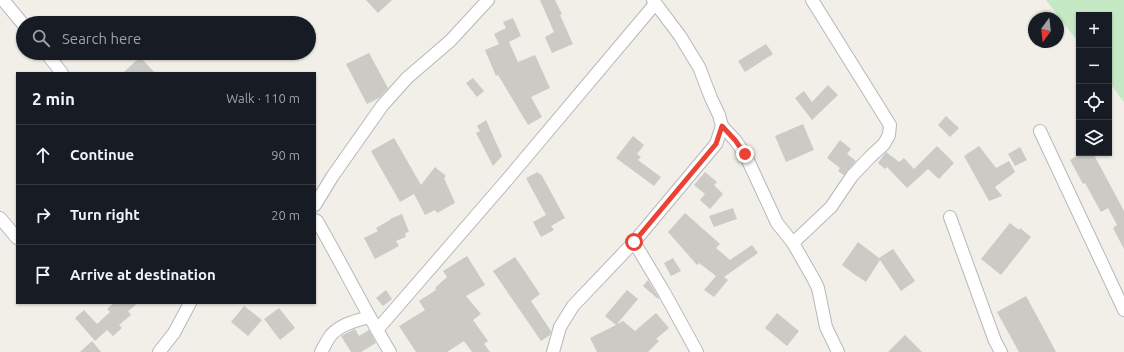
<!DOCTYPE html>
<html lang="en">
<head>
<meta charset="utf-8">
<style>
	:root { --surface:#171b24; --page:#242831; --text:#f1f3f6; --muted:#9ea1a6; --line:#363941 }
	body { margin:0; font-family:Ubuntu,sans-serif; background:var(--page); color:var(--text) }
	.controls { position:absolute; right:12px; top:12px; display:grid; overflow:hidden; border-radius:0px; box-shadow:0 1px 3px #0004 }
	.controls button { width:36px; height:36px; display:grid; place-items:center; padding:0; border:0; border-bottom:1px solid var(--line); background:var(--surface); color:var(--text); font:20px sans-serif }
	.compass { position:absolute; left:1028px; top:12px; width:36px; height:36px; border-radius:50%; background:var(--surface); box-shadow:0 1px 3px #0004; rotate:195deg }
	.stop { position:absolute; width:12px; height:12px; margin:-9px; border:3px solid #ea4335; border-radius:50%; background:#fff }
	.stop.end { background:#ea4335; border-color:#fff; box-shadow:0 1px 4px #0008 }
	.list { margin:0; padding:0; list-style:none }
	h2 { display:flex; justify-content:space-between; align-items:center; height:52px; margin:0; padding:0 16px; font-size:17px }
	h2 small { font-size:13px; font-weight:400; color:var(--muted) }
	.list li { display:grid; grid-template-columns:26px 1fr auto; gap:12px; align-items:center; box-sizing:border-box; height:60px; padding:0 16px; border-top:1px solid var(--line) }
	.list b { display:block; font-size:15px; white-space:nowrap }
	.list em { font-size:13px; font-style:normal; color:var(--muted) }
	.icon { flex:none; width:22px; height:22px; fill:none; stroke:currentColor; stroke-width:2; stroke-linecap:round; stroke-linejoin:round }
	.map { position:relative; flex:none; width:1124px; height:352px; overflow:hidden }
	.search { position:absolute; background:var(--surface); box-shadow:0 1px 3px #0004; left:16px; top:16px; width:300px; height:44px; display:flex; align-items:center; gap:10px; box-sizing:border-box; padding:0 14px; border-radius:22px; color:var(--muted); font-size:15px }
	.panel { position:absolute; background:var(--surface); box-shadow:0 1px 3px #0004; left:16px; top:72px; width:300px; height:232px; border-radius:0px }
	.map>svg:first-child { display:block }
	.green { fill:#c5e8c5 }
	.building { fill:#cccac5 }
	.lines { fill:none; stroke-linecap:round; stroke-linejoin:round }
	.street-casing { stroke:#b5b8bc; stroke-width:14 }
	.street { stroke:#fff; stroke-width:12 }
	.route { stroke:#ea4335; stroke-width:5 }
</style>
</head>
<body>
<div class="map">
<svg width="1124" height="352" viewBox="0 0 1124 352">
	<rect width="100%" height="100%" fill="#f1efe8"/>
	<path class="green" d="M1046,0H1124V102L1109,82V15H1079V43Z"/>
	<g class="building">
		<path d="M366,0H392L378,13Z"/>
		<path d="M540,0H555L562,14L560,15L573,44L552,53L545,37L554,32Z"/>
		<path d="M513,18L521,36L509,42L518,62L535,55L550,88L531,97L542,117L528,125L498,75L496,76L485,50L499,44L494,34L506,28L503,22Z"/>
		<path d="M766,44L773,54L745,72L738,61Z"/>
		<path d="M369,53L388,88L379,98L367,104L346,64Z"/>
		<path d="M140,57L155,73H123Z"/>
		<path d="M473,78L484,91L477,97L466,83Z"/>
		<path d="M828,85L838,95L812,120L795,98L804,91L812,102Z"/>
		<path d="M946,116L959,128L950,137L938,125Z"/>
		<path d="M486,120L502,156L493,166L476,133L480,131L477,126Z"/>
		<path d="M803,124L814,150L786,162L775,136Z"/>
		<path d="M633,136L644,145L637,154L641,157L638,160L661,177L654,186L616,158Z"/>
		<path d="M394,138L421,185L435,167L446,176L444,178L455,203L437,213L435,210L425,215L414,194L400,202L371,151Z"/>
		<path d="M840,140L851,149L847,154L856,161L844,175L838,171L840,168L827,158Z"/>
		<path d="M937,146L954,163L939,179L928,169L907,188L887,167L885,169L878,163L886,152L899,162L904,158L914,169Z"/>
		<path d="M979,146L996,168L1009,161L1015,172L995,187L1002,196L989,201L964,156Z"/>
		<path d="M1020,147L1027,160L1015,166L1008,154Z"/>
		<path d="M1082,153H1093L1124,211V249L1113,228L1117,225L1108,208L1101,212L1085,183L1083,184L1070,160Z"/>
		<path d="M538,172L540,175L541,174L565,218L551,226L554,230L541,237L533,222L546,215L526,178Z"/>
		<path d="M705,172L717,182L714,185L723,194L710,209L700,200L705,194L694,185Z"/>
		<path d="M733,208L737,219L714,227L709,216Z"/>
		<path d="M685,213L720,244L716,248L730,260L752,245L758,253L724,277L728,280L714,297L704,290L716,276L699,263L697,265L668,232Z"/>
		<path d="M402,214L409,232L405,233L406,237L396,241L399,246L375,259L364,238L378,231L376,228L390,220V219Z"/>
		<path d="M1010,223L1019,230L1020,228L1031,237L1001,275L981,259Z"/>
		<path d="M858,242L879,258L893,249L915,281L901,291L880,260L866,282L854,274L842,265Z"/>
		<path d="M467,256L485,285L466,296L481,314L473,320L488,341L484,344L490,352H472L464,341L447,352H416L399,326L425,310L419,301L436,290L435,288L447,277L443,271Z"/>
		<path d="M515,257L540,294L531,301L551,331L550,335L541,341L493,271Z"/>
		<path d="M673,258L681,271L671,276L664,263Z"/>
		<path d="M648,280L659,298L658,299L643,286Z"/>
		<path d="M386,290L392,299L383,306L376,298Z"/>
		<path d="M627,290L638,299L617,324L623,321L635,331L656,313L669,328L656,339L659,341L648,352H597L590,338L616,325L605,316Z"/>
		<path d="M1026,296L1038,318L1056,352H1019L997,312Z"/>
		<path d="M114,303H138L128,311L131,315L119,325L122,328L113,336L107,330L95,341L75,318L84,310L97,324L110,312L107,309Z"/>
		<path d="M244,306L262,320L248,336L231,322Z"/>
		<path d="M279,308L295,328L280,340L264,319Z"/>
		<path d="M777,313L799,331L787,346L765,328Z"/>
		<path d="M355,329L359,336L369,330L376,343L361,352H351L341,336Z"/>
		<path d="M905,335L922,352H888Z"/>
		<path d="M92,341L101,352H80Z"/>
	</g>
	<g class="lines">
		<g class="street-casing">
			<g id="street">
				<path d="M3,0L23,24"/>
				<path d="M46,53L62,73"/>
				<path d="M722,126L735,140L745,154L777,223L793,243L813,278L818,288L826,327L838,352"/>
				<path d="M1040,131L1124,310"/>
				<path d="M315,205L332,177L382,106L407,78L450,41L488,0"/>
				<path d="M950,217L995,341L1001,352"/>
				<path d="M0,218L17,238"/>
				<path d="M315,220L317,221C342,264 364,309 390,352"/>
				<path d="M634,242L664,292L697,352"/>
				<path d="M793,243L831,207L852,176L870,157L884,144L889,135L890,125L812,0"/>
				<path d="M377,330L506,181L655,4"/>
				<path d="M159,352L174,333L190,303"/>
				<path d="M321,352C324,347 327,340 331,335C341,324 355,321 369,317"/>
				<path d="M553,352L560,327L573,306L634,242L716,144L722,126L719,115L711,98L699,67L680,36L653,0"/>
			</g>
		</g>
		<use href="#street" class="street"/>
	</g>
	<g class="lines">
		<path class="route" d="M634,242L716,144L722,126L735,140L745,154"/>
	</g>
</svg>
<div class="controls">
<button>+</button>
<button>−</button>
<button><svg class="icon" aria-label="locate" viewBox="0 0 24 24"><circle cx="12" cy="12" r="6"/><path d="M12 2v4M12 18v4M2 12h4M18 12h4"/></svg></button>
<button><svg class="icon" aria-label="layers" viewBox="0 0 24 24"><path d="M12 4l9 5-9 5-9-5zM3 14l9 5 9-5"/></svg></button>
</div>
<svg class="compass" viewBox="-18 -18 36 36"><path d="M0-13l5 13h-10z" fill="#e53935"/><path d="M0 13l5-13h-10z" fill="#9ea1a6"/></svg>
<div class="stop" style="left:634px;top:242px"></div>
<div class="stop end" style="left:745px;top:154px"></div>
<div class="search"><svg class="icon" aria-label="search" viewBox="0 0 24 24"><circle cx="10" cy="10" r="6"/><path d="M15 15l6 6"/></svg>Search here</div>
<section class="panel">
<h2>2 min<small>Walk · 110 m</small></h2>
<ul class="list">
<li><svg class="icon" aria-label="ahead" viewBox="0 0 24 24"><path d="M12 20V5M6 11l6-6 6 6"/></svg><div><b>Continue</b></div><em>90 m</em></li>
<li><svg class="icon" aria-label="right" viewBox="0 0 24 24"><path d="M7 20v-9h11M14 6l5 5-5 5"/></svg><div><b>Turn right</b></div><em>20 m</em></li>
<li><svg class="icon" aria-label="arrive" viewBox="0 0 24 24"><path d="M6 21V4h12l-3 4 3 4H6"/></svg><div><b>Arrive at destination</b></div></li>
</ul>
</section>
</div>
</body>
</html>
